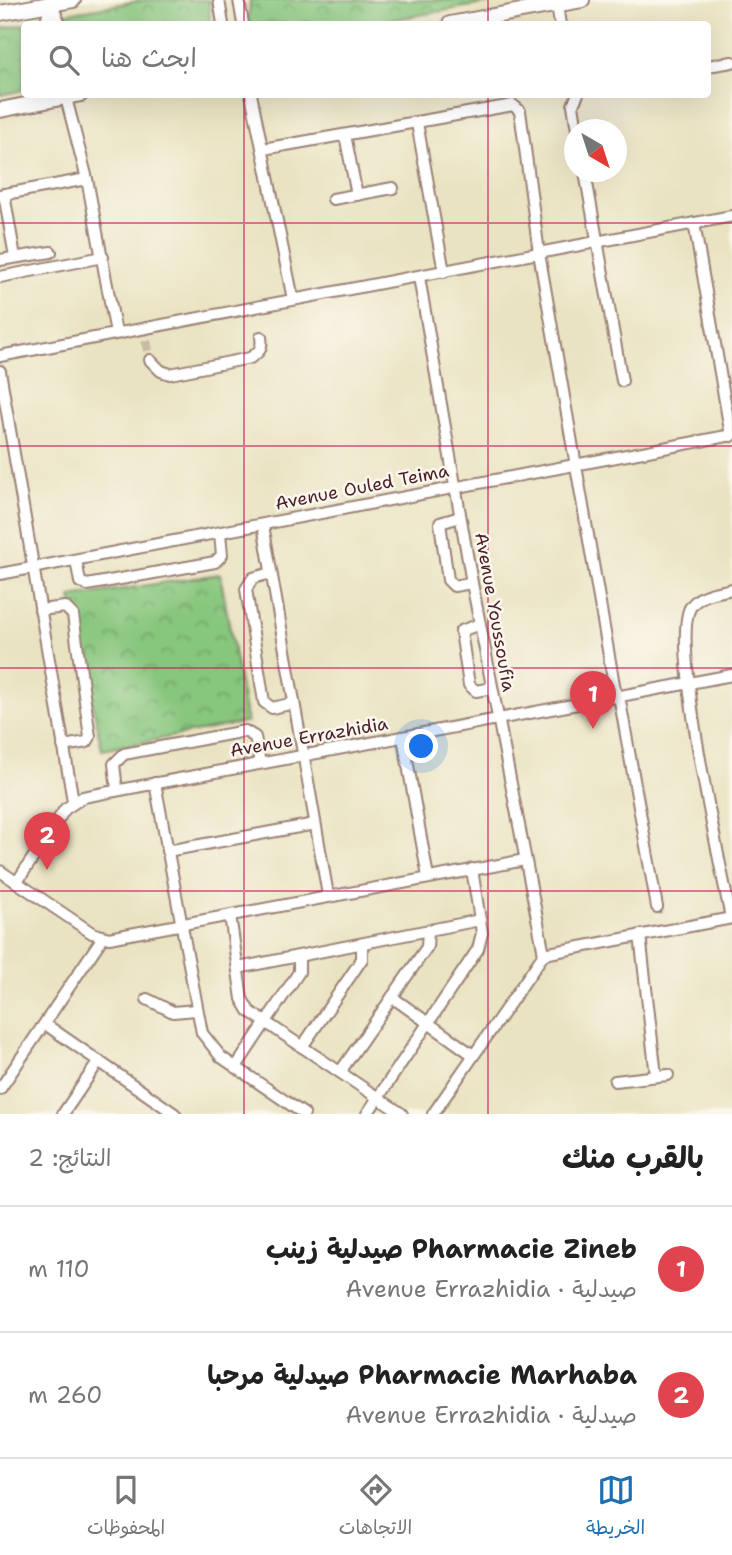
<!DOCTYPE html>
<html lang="ar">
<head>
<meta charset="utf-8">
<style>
	:root { --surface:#fff; --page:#f6f6f6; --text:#222; --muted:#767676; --line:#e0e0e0; --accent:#1f6fb2 }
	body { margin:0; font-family:"Shantell Sans","Playpen Sans Arabic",sans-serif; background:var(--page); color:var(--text); direction:rtl }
	.compass { position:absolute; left:564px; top:119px; width:63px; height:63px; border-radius:50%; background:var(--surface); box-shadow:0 7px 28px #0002; rotate:141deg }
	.you { position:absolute; left:422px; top:747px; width:24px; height:24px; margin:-18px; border:5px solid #fff; border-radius:50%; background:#1a73e8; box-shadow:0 0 0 10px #1a73e833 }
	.badge { display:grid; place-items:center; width:46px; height:46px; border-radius:50%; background:var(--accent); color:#fff; font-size:23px; font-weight:700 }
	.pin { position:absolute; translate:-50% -58px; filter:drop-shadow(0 2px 4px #0008) }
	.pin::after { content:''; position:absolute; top:37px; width:24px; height:21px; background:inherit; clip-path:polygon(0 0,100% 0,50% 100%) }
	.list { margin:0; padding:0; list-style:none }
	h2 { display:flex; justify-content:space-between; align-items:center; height:91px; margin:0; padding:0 28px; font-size:30px }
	h2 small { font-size:23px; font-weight:400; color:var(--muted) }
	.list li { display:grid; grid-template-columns:46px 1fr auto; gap:21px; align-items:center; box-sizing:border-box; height:126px; padding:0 28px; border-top:2px solid var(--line) }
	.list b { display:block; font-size:26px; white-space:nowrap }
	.list p { margin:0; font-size:23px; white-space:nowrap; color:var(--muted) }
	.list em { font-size:23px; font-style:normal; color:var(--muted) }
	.icon { flex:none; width:38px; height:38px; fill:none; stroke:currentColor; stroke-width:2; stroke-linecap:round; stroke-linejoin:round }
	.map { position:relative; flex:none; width:732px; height:1114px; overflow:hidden; direction:ltr }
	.search { position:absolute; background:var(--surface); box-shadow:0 7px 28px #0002; left:21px; right:21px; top:21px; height:77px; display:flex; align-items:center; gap:18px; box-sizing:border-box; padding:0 24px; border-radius:7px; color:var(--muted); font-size:26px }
	.sheet { height:343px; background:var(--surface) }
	nav { display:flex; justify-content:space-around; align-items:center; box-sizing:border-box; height:98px; border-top:2px solid var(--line); background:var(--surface); font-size:19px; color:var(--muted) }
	nav a { display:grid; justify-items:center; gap:4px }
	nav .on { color:var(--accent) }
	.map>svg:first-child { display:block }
	.park { fill:url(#park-crowns); stroke:#687254; stroke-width:2 }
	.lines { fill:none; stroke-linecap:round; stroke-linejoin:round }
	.minor-tunnel { stroke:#cabca4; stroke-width:10; stroke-dasharray:10 5; stroke-linecap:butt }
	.minor-casing { stroke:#9a8176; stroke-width:14 }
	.major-casing { stroke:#9a8176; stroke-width:18 }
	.minor { stroke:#fff; stroke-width:10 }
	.major { stroke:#fff; stroke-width:14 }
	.grid { fill:none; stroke:#c2185b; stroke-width:2; stroke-opacity:0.55 }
	.labels { text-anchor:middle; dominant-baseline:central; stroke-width:5; stroke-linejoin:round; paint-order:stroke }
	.street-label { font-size:18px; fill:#4a1f2b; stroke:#fbf7ec }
</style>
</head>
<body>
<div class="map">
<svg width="732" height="1114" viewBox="0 0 732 1114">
	<defs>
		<pattern id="park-crowns" width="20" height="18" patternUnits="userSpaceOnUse" patternTransform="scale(1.75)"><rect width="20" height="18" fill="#87c67d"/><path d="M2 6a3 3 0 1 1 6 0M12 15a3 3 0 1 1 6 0" fill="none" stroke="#70a067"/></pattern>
	</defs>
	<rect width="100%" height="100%" fill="#fbf7ec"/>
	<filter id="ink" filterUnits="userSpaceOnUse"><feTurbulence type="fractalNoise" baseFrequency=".0143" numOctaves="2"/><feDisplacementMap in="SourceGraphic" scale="14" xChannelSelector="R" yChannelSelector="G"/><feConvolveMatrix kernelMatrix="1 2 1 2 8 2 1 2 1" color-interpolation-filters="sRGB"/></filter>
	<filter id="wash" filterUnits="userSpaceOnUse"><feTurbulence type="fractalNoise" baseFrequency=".00686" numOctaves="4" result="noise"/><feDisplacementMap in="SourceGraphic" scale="28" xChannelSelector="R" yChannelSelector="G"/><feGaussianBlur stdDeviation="1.57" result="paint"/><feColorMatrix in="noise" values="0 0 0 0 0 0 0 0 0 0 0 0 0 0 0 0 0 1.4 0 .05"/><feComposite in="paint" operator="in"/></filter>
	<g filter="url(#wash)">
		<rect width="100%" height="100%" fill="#eae3c2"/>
		<g class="park">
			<path d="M144,0H209L210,24H65L62,14Z"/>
			<path d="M250,0H506L367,24H248Z"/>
			<path d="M32,23L24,24V90L0,95V29Z"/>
			<path d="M220,574L247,722L102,750L71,597Z"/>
		</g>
	</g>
	<g filter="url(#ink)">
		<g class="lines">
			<path class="minor-tunnel" d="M146,341L150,360"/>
			<g class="minor-casing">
				<g id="minor">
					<path d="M50,0L60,24"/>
					<path d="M219,0L223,24"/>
					<path d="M239,0L243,24"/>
					<path d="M557,5L560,24"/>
					<path d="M45,24L51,4"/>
					<path d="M708,66L732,62"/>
					<path d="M65,94L87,179L116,333"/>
					<path d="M251,94L293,299"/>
					<path d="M417,123L444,272"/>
					<path d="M577,130L573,105L578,94"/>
					<path d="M345,135L357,195"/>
					<path d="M263,149L513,105L520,111L539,253L616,696"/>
					<path d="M585,172L622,381"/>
					<path d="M4,194L15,257"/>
					<path d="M0,195L87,179"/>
					<path d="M333,199L393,188"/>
					<path d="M694,223L731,436"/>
					<path d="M0,260L51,252"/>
					<path d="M0,277L103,257"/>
					<path d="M419,277L472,583L544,954"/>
					<path d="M0,356L732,216"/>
					<path d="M150,360L161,371L170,374L250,358C259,352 263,349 261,337"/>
					<path d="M0,371L73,801"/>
					<path d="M460,517L440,523L448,580L454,586L472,583"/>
					<path d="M263,525L328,895"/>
					<path d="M76,560L80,582L87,585L215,562L222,555L220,533"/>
					<path d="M271,573L253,578L246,589L264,702L272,708L294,703"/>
					<path d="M0,574L732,435"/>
					<path d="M40,610L65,607L73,615L90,737L87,742L63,746"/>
					<path d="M480,624L461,631L469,685L476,691L492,688"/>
					<path d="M619,696L657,907"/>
					<path d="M403,737L428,877"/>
					<path d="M155,783L202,1033L221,1057L304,1114"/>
					<path d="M117,790L114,764L124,754L245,731L255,737L260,763"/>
					<path d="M167,851L315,824"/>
					<path d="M0,871L92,933L109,938L525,860"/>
					<path d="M17,882L65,809L83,797L732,675"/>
					<path d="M230,915L242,999L249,1011L402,1114"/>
					<path d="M731,918C721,867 671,644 690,608C699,593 717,593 732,589"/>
					<path d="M640,935L656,1076"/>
					<path d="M238,968L480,920"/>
					<path d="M392,997L473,1055"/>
					<path d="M147,999L173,1012L196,1010"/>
					<path d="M45,1024L175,1114"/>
					<path d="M302,1047L362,959V944"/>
					<path d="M236,1067L299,972V956"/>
					<path d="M340,1072L427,947L428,931"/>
					<path d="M615,1081L668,1075"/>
					<path d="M0,1089L103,937"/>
					<path d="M63,1114L99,1061"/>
					<path d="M367,1114L478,949L482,933L472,869"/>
					<path d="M433,1114L544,954L732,918"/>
				</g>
			</g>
			<g class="major-casing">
				<g id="major">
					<path d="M0,13L73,0"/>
					<path d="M450,24L582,0"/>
					<path d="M0,110L81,94"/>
				</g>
			</g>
			<use href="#minor" class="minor"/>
			<use href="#major" class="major"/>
		</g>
	</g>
	<path class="grid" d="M244,0V24M488,0V24M244,94V1114M488,94V1114M0,223H732M0,446H732M0,668H732M0,891H732"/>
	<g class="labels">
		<g class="street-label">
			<text transform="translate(362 487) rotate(-11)">Avenue Ouled Teima</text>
			<text transform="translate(495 612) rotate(80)">Avenue Youssoufia</text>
			<text transform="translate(309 737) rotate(-10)">Avenue Errazhidia</text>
		</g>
	</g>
</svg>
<svg class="compass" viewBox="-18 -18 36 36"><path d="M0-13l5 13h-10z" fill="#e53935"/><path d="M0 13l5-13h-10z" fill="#767676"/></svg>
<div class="you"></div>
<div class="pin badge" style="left:593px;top:729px;background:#e0444e">1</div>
<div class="pin badge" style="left:47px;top:870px;background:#e0444e">2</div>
<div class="search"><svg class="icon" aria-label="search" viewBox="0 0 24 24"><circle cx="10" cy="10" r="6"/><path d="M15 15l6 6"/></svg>ابحث هنا</div>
</div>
<section class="sheet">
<h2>بالقرب منك<small>النتائج: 2</small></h2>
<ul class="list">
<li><span class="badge" style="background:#e0444e">1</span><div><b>Pharmacie Zineb صيدلية زينب</b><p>صيدلية · Avenue Errazhidia</p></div><em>110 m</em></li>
<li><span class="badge" style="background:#e0444e">2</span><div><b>Pharmacie Marhaba صيدلية مرحبا</b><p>صيدلية · Avenue Errazhidia</p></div><em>260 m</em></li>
</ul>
</section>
<nav>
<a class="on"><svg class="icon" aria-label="map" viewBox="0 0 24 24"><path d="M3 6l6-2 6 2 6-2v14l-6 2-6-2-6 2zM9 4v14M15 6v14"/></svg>الخريطة</a>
<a><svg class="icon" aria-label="directions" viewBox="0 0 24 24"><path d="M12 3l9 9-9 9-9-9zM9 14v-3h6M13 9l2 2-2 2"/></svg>الاتجاهات</a>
<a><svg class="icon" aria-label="saved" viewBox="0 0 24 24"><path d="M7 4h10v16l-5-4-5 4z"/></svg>المحفوظات</a>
</nav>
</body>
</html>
